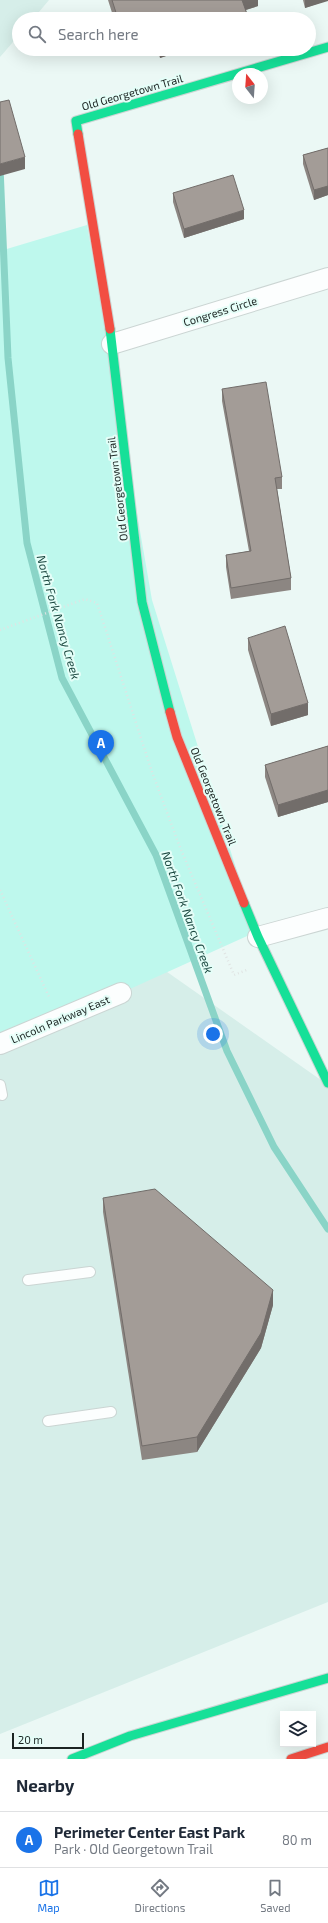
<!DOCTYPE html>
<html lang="en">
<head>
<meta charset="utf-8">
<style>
	:root { --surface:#fff; --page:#f6f6f7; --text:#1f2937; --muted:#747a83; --line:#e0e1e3; --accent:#1a73e8 }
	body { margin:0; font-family:"Exo 2",sans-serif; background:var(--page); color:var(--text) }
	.controls { position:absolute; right:12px; bottom:12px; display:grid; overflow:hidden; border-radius:0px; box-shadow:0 4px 16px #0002 }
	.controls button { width:36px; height:36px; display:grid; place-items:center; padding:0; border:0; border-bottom:1px solid var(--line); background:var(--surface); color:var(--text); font:20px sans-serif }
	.compass { position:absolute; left:232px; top:68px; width:36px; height:36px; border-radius:50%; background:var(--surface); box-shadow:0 4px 16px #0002; rotate:343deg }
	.scale { position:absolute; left:12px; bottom:10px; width:72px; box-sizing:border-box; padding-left:4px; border:2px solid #1b2422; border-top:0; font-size:11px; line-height:14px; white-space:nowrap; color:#1b2422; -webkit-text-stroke:3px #e5fef8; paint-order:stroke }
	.you { position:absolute; left:213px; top:1034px; width:14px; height:14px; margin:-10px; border:3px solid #fff; border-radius:50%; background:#1a73e8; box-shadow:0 0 0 6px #1a73e833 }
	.badge { display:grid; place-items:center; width:26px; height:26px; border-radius:50%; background:var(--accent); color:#fff; font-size:13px; font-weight:700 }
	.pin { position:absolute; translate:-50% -33px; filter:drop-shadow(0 1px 2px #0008) }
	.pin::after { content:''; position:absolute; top:21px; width:14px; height:12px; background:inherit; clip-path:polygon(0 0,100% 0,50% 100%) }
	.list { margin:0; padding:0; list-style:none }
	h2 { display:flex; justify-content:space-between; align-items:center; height:52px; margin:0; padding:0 16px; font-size:17px }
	h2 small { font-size:13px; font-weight:400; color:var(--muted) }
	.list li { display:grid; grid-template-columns:26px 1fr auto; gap:12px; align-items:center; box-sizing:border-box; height:56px; padding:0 16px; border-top:1px solid var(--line) }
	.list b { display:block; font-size:15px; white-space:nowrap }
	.list p { margin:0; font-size:13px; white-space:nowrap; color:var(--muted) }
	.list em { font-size:13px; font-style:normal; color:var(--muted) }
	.icon { flex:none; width:22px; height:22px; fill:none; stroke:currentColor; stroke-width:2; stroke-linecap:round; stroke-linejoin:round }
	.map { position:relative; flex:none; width:328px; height:1759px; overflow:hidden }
	.search { position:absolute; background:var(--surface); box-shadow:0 4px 16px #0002; left:12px; right:12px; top:12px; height:44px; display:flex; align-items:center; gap:10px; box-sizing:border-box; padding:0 14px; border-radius:22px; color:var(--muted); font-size:15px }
	.sheet { height:108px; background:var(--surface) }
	nav { display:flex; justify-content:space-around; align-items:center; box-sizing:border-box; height:56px; border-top:1px solid var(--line); background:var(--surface); font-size:11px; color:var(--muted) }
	nav a { display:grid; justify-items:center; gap:2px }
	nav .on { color:var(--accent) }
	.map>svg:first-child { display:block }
	.built { fill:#d6eee9 }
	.green { fill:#bef8ed }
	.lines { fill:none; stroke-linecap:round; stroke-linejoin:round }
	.stream { stroke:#8ad4c7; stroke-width:7 }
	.lane-casing { stroke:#cbd5d3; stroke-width:12 }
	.street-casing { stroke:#cbd5d3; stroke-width:22 }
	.fast-casing { stroke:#cbd5d3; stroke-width:11 }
	.jam-casing { stroke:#cbd5d3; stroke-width:11 }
	.path { stroke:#e0e4e3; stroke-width:2.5; stroke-dasharray:1 3; stroke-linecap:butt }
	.lane { stroke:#fcfefe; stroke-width:10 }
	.street { stroke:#fcfefe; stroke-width:20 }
	.fast { stroke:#16e098; stroke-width:9 }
	.jam { stroke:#f24e42; stroke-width:9 }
	.wall { fill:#8c8682 }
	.shaded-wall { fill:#726d6a }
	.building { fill:#a39c97; stroke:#726d6a }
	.labels { text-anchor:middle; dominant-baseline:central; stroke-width:4; stroke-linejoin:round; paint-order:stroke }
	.street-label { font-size:11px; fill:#1b2422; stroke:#e5fef8 }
	.water-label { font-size:12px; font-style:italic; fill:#1c4941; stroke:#e5fef8 }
</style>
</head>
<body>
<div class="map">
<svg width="328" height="1759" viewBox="0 0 328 1759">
	<rect width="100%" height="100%" fill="#ebf8f5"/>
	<g class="built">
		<path d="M0,0H49L33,19H19V35L0,57Z"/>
		<path d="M0,520L59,896L328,1085V1602L0,1734Z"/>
	</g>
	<path class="green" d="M87,225L152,600L256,932L121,993L0,1044V251Z"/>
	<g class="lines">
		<path class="stream" d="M0,167L8,358L27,543L62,678L156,855L227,1051L274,1147L328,1229"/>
		<g class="lane-casing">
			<g id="lane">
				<path d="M0,1085L2,1095"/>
				<path d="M28,1280L90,1272"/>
				<path d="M48,1421L111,1412"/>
			</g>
		</g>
		<g class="street-casing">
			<g id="street">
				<path d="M112,344L328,278"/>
				<path d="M258,937L328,918"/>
				<path d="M0,1044L121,993"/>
			</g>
		</g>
		<g class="fast-casing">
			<g id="fast">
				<path d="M78,134L76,121L328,47"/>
				<path d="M110,329L142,602L170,712"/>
				<path d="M244,903L258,937L328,1083"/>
				<path d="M72,1759L130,1736L328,1678"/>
			</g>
		</g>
		<g class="jam-casing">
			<g id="jam">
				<path d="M78,134L110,329"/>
				<path d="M170,712L177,737L244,903"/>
				<path d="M291,1759L328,1747"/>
			</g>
		</g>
		<g class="path">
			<path d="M0,630L85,599L97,603L152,772L179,845L234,975L249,969"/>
			<path d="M0,890L50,999"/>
		</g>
		<use href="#lane" class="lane"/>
		<use href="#street" class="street"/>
		<use href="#fast" class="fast"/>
		<use href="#jam" class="jam"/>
	</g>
	<g class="wall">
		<path d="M108,0H258V6L246,10L247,19H114Z"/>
		<path d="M303,0H328L305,8Z"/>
		<path d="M157,49H187L160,58Z"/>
		<path d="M328,148V195L314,200L303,164V155Z"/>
		<path d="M173,193L244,219L184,238L173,202Z"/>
		<path d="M222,389L282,477V489H277L291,578V590L231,599L226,567V555L249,551L222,401Z"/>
		<path d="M248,638L308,715L271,726L248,650Z"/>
		<path d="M328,746V802L278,817L265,777V765Z"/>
		<path d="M103,1198L273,1305L261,1348L197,1452L142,1460L103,1212Z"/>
	</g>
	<g class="shaded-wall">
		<path d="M242,0H258V6L242,11Z"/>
		<path d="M305,0H328V1L305,8Z"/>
		<path d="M247,14V19H232Z"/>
		<path d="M160,49H187L160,58Z"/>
		<path d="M25,157V169L0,176V164Z"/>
		<path d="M328,186V195L314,200V190Z"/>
		<path d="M244,210V219L184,238V229Z"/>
		<path d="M308,703V715L271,726V714Z"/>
		<path d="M328,790V802L278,817V805Z"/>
		<path d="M273,1290V1305L261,1348L197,1452V1437Z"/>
	</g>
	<g class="building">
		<path d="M112,0H242L247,14L232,19H118Z"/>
		<path d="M9,100L25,157L0,164V102Z"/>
		<path d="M328,148V186L314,190L303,155Z"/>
		<path d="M233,175L244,210L184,229L173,193Z"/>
		<path d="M266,382L282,477L275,478L291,578L231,588L226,555L251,551L222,389Z"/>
		<path d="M285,626L308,703L271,714L248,638Z"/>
		<path d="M328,746V790L278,805L265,765Z"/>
		<path d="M155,1189L273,1290L261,1333L197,1437L142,1446L103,1198Z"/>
	</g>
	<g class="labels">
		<g class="street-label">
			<text transform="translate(132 92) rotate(-16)">Old Georgetown Trail</text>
			<text transform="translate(220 311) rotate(-17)">Congress Circle</text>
			<text transform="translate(117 489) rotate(-97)">Old Georgetown Trail</text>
			<text transform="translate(214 796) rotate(68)">Old Georgetown Trail</text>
			<text transform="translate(60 1019) rotate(-23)">Lincoln Parkway East</text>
		</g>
		<g class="water-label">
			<text transform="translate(59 617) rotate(74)">North Fork Nancy Creek</text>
			<text transform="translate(188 912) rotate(70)">North Fork Nancy Creek</text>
		</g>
	</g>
</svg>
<div class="controls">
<button><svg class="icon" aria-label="layers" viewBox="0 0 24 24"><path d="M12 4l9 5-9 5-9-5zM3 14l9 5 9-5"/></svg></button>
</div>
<svg class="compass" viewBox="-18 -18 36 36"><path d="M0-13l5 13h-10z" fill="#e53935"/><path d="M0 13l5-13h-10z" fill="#747a83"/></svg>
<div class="scale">20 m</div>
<div class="you"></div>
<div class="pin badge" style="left:101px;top:763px">A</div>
<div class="search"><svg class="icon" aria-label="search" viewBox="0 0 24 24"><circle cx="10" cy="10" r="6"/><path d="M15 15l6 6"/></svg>Search here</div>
</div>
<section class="sheet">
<h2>Nearby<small></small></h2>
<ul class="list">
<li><span class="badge">A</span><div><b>Perimeter Center East Park</b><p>Park · Old Georgetown Trail</p></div><em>80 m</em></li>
</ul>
</section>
<nav>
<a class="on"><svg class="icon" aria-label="map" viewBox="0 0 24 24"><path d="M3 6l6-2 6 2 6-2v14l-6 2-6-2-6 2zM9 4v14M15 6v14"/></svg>Map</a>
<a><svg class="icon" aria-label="directions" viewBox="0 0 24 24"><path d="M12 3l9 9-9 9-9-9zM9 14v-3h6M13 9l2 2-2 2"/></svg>Directions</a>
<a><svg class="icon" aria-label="saved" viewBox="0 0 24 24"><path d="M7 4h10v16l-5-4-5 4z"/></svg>Saved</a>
</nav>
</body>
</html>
